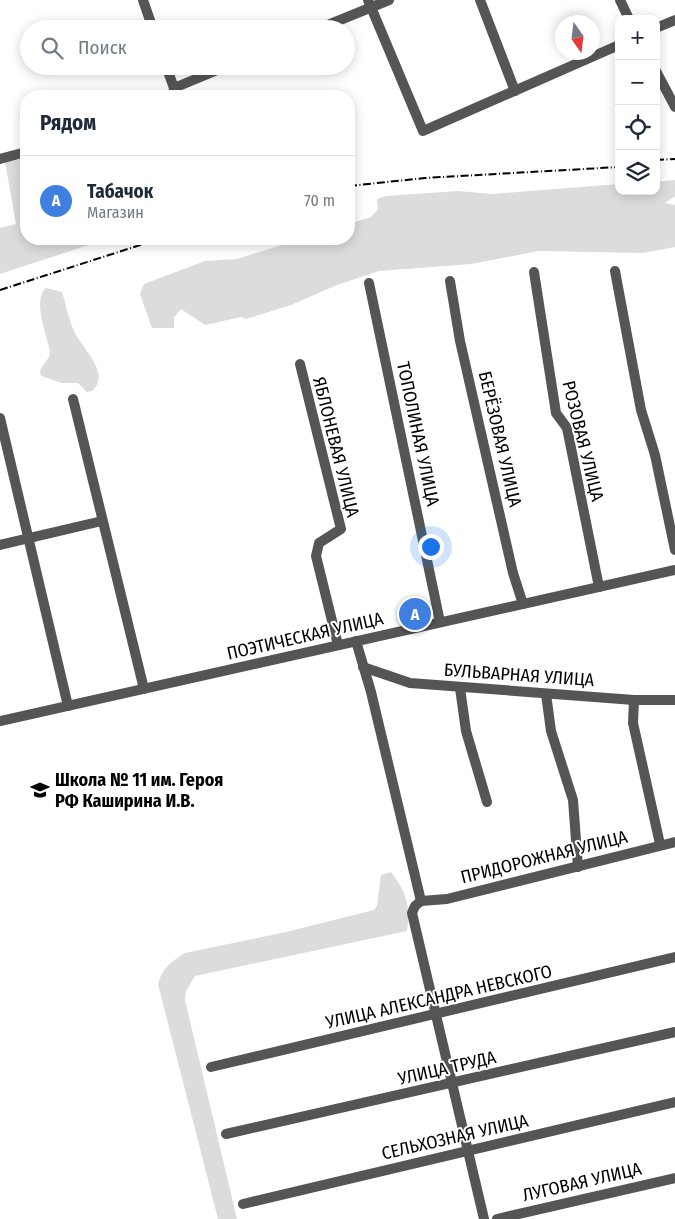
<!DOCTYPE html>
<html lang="ru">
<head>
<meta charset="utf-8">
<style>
	:root { --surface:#fff; --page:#f2f2f3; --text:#1f2937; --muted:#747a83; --line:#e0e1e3; --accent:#0f766e }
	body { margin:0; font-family:"Fira Sans Condensed",sans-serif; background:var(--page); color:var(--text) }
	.controls { position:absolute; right:15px; top:15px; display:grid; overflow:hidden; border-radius:10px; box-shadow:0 2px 12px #0003 }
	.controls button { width:45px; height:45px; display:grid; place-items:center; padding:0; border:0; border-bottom:1px solid var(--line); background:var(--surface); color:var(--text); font:25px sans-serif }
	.compass { position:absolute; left:555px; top:15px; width:45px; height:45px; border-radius:50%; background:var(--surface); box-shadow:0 2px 12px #0003; rotate:166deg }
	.you { position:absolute; left:430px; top:546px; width:18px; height:18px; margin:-12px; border:4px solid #fff; border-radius:50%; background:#1a73e8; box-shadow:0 0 0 8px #1a73e833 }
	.badge { display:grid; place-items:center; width:32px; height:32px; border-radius:50%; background:var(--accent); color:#fff; font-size:16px; font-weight:700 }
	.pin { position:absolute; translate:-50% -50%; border:2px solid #fff; box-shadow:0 1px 5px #0006 }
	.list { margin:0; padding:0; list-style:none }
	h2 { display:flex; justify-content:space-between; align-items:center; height:65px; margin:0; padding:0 20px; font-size:21px }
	h2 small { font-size:16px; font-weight:400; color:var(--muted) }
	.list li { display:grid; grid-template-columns:32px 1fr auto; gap:15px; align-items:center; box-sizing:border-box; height:90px; padding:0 20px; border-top:1px solid var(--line) }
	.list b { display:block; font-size:19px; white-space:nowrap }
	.list p { margin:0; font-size:16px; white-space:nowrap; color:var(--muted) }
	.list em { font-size:16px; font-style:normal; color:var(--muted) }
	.icon { flex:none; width:28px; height:28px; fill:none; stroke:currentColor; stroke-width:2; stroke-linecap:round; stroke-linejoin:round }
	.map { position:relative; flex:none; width:675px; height:1219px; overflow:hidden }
	.search { position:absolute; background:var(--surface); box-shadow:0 2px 12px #0003; left:20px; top:20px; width:335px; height:55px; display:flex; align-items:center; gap:12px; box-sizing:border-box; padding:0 18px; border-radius:28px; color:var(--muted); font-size:19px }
	.panel { position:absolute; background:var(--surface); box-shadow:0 2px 12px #0003; left:20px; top:90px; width:335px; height:155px; border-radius:20px }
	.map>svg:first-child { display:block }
	.green { fill:#dcdcdc }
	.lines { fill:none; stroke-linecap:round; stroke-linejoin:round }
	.minor { stroke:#555; stroke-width:10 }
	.rail { stroke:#000; stroke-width:2; stroke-dasharray:8 2.5 1 2.5; stroke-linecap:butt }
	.labels { text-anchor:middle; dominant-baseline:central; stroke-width:4; stroke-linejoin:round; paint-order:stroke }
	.street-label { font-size:18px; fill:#000; stroke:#fff }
	.poi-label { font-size:18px; font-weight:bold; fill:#000; stroke:#fff; text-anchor:start }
</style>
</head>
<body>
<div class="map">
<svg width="675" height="1219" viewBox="0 0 675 1219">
	<rect width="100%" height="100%" fill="#fff"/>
	<g class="green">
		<path d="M25,159L26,239H107L0,274V228L16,224L5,162Z"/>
		<path d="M675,180V196L665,203L675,205V247L643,253L539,251L471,264L379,271L337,285L291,305L246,319L241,317L205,325L181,309L174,317V328H152L140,294L144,284L205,261L237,259L301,239H349V224L371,217L378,209L377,199L386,196L458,191L492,194L619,184V191H656V182Z"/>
		<path d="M46,288L62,292C66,305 69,321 75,333C82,348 112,374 92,391L87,392L78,383H62L41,376L40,370L49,357L50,351C47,336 32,299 46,288Z"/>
		<path d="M391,872C406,892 411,905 407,931L195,976L186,991L185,1000L237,1219H218L158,984C162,968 172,961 185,953L286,932L374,910L377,906L381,875Z"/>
	</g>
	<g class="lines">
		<g class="minor">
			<path d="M143,0L153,29"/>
			<path d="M368,0L423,131L619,45"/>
			<path d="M480,0L515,91"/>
			<path d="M620,0L629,19"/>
			<path d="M656,28L675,20"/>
			<path d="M318,29L389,0"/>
			<path d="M166,66L174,88L173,96"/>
			<path d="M656,71L675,107"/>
			<path d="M174,88L227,66"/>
			<path d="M0,159L26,152"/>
			<path d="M615,271L641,410L655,455L675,550"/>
			<path d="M534,272L556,413L567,428L599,587"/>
			<path d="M450,281L460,341L513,573L523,604"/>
			<path d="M369,283L440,622"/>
			<path d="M300,364L341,529L319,543L316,556L338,645"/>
			<path d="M73,399L144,689"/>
			<path d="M0,418L68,706"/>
			<path d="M0,545L102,521"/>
			<path d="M356,641L371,692L421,901"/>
			<path d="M363,667L410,683L634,700H675"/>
			<path d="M460,688L466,731L487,802"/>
			<path d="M546,694L551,731L573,800L578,867"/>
			<path d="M634,700L633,723L660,844"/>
			<path d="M0,721L675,570"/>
			<path d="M421,901L415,906L412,913L484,1219"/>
			<path d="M421,901L447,899L675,842"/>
			<path d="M211,1067L675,957"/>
			<path d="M226,1134L675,1032"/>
			<path d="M243,1204L675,1102"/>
			<path d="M497,1219L675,1178"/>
		</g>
		<g class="rail">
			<path d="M656,160L675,159"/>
			<path d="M349,186L425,178L619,167"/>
			<path d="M0,290L159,239"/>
		</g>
	</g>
	<defs>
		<g id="school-bare" transform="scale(1.5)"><path d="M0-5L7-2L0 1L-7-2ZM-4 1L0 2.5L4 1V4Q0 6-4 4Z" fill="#000" stroke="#fff" stroke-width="2.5" paint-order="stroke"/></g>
	</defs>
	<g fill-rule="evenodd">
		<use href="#school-bare" x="40" y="790"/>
	</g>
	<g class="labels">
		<g class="street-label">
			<text transform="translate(418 434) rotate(78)">ТОПОЛИНАЯ УЛИЦА</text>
			<text transform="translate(500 439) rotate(77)">БЕРЁЗОВАЯ УЛИЦА</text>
			<text transform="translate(583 441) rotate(76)">РОЗОВАЯ УЛИЦА</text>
			<text transform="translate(336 447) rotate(76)">ЯБЛОНЕВАЯ УЛИЦА</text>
			<text transform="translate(305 636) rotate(-13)">ПОЭТИЧЕСКАЯ УЛИЦА</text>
			<text transform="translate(519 675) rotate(4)">БУЛЬВАРНАЯ УЛИЦА</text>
			<text transform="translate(544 857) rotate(-14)">ПРИДОРОЖНАЯ УЛИЦА</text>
			<text transform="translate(439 997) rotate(-13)">УЛИЦА АЛЕКСАНДРА НЕВСКОГО</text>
			<text transform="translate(447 1068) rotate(-13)">УЛИЦА ТРУДА</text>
			<text transform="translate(455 1137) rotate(-13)">СЕЛЬХОЗНАЯ УЛИЦА</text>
			<text transform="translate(582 1182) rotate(-13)">ЛУГОВАЯ УЛИЦА</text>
		</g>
		<g class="poi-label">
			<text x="55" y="780">Школа № 11 им. Героя<tspan x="55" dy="21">РФ Каширина И.В.</tspan></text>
		</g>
	</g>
</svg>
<div class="controls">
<button>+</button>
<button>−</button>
<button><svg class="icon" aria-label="locate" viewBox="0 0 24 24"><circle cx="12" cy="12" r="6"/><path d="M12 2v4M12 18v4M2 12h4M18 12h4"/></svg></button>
<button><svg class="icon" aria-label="layers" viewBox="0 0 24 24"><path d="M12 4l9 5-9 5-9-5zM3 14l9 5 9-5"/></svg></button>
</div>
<svg class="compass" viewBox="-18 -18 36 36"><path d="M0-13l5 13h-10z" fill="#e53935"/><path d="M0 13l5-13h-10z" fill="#747a83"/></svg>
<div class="you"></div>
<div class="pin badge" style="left:415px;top:614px;background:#3f7fe0">A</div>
<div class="search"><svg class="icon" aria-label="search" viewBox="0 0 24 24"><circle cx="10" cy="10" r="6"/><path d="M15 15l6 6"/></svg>Поиск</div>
<section class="panel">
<h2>Рядом<small></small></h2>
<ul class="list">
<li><span class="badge" style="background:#3f7fe0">A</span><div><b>Табачок</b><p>Магазин</p></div><em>70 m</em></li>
</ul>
</section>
</div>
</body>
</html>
